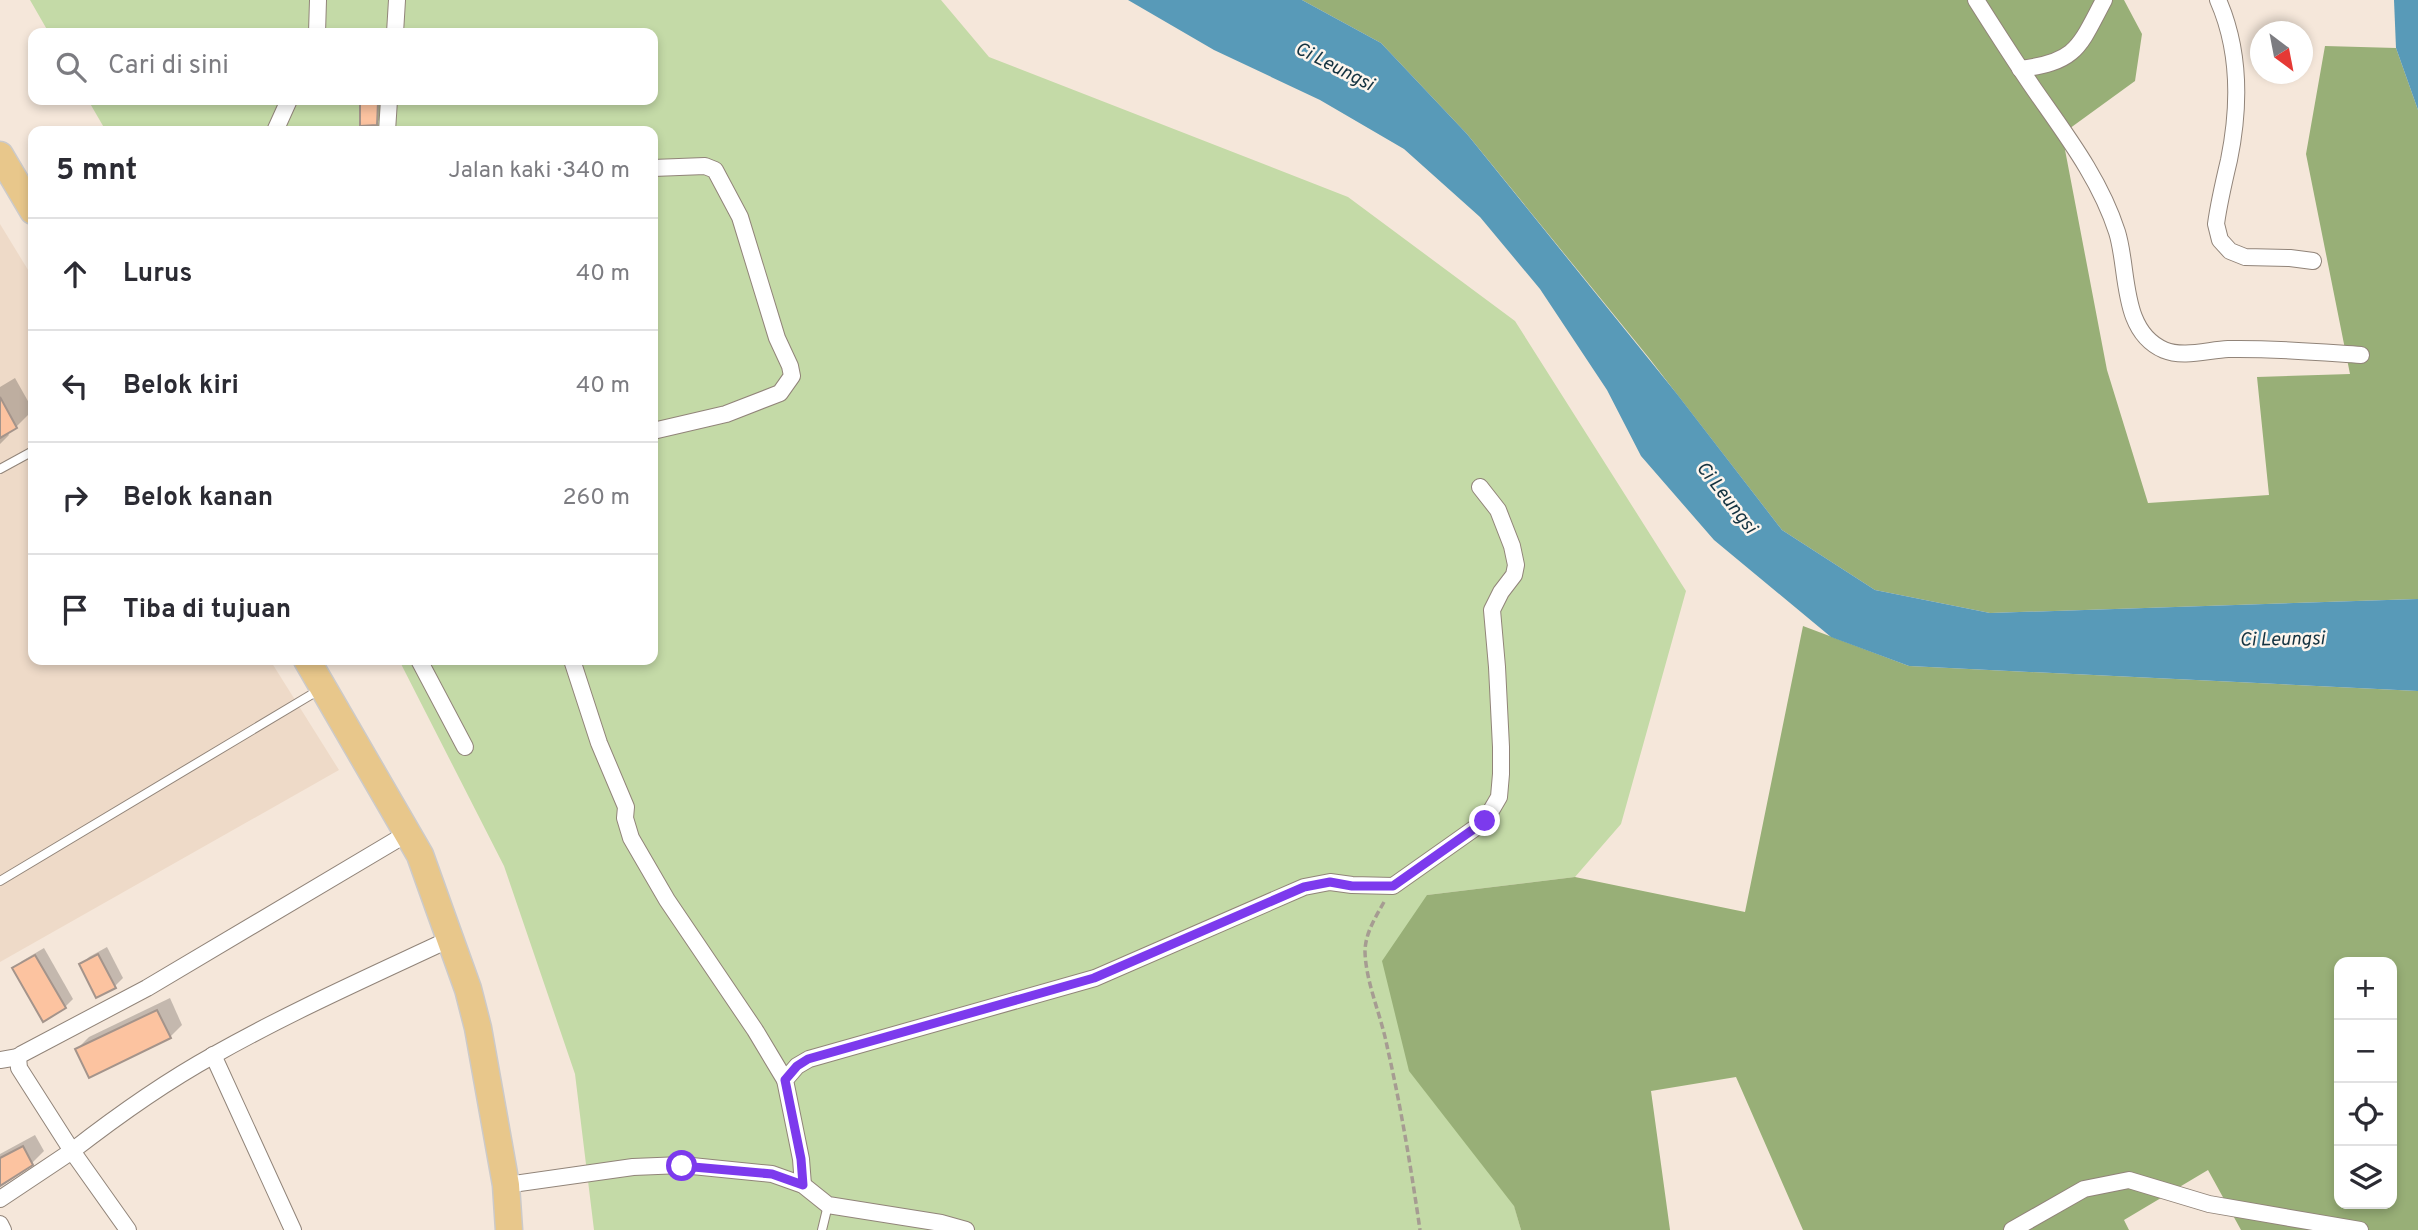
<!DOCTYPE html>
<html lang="id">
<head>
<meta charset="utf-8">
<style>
	:root { --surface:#fff; --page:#f7f7f7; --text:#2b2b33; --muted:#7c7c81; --line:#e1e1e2 }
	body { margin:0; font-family:Overpass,sans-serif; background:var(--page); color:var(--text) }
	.controls { position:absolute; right:21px; bottom:21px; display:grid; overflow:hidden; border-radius:14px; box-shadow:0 4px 10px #0003 }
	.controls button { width:63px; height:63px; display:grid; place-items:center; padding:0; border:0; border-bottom:2px solid var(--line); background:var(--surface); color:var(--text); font:35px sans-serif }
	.compass { position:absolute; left:2250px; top:21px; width:63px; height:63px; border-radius:50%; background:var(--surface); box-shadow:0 4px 10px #0003; rotate:148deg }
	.stop { position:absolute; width:21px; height:21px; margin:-16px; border:5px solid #7c3aed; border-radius:50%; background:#fff }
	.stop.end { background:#7c3aed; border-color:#fff; box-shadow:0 2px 7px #0008 }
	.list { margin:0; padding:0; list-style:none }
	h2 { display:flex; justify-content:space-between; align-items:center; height:91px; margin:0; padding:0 28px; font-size:30px }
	h2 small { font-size:23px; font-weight:400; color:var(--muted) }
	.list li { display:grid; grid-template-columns:46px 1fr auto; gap:21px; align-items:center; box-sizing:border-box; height:112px; padding:0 28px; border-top:2px solid var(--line) }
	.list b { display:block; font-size:26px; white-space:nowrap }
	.list em { font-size:23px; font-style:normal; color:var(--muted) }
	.icon { flex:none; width:38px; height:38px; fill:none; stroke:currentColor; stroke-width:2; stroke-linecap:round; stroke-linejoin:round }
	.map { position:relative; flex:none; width:2418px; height:1230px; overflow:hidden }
	.search { position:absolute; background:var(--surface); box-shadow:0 4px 10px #0003; left:28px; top:28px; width:630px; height:77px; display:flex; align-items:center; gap:18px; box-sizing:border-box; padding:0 24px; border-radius:14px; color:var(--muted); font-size:26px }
	.panel { position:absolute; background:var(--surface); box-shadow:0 4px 10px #0003; left:28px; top:126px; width:630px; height:539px; border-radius:14px }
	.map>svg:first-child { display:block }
	.built { fill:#eedac8 }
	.green { fill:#c4daa7 }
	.forest { fill:#98af77; fill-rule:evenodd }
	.water { fill:#589ab8 }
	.shadow { fill:#0003 }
	.building { fill:#fcc3a0; stroke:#a4948b; stroke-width:2 }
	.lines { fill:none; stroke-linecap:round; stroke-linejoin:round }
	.service-casing { stroke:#918479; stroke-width:10 }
	.minor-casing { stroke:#918479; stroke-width:18 }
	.primary-casing { stroke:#cccac9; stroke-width:29 }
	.path { stroke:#a69c92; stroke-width:3.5; stroke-dasharray:7 3.5; stroke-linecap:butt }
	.service { stroke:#fff; stroke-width:8 }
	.minor { stroke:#fff; stroke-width:16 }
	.primary { stroke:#e8c78b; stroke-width:26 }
	.route { stroke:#7c3aed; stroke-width:9 }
	.labels { text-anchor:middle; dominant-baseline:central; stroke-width:5; stroke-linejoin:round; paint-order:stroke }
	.water-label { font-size:19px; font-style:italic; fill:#143341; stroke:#fdf5ed }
</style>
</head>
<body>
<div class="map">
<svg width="2418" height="1230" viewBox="0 0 2418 1230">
	<rect width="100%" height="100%" fill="#f5e7da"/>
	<path class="built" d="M0,224L33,278V660H270L339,770L0,962Z"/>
	<path class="green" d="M30,0H941L989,57L1348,197L1515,321L1686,591L1621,824L1575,877L1427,895L1521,1230H594L575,1074L504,866L399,660H653V131H106L88,100H653V33H49Z"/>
	<g class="forest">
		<path d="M1302,0H2124L2142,34L2135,81L2062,134L2107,370L2148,503L2269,495L2257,377L2350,374L2306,154L2325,46L2396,48L2418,110V599L1990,613L1875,590L1782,530L1649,358L1467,134L1381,43Z"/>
		<path d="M1803,626L1909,666L2418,691V1230H2241L2208,1170L2124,1220L2129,1230H1803L1736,1077L1651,1091L1670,1230H1521L1514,1206L1409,1071L1382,961L1427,895L1575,877L1745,912ZM2339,962H2392V1204H2339Z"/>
	</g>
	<g class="water">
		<path d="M1128,0H1302L1381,43L1467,134L1677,394L1782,530L1875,590L1990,613L2418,599V691L1909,666L1831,637L1714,540L1641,456L1607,390L1540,289L1480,217L1404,149L1320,100L1214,50Z"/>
		<path d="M2394,0H2418V110L2396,48Z"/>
	</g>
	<g class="shadow">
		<path d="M365,100H385L384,115L376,123L362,103Z"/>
		<path d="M15,378L33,410L16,427L7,432L9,435L0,444V387Z"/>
		<path d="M107,947L123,978L115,986L81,965L89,957Z"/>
		<path d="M44,948L73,999L65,1007L14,969L22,961Z"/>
		<path d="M170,998L182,1025L170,1037L77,1049L89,1037Z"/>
		<path d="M35,1135L44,1151L32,1163L0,1186V1154Z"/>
	</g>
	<g class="building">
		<path d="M378,102L377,125L360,126V103Z"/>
		<path d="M0,397L17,428L0,438Z"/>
		<path d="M98,954L116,988L96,998L79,964Z"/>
		<path d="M35,955L66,1008L43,1022L12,968Z"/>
		<path d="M157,1010L171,1038L89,1078L75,1049Z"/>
		<path d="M23,1146L33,1165L0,1186V1158Z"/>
	</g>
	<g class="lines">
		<g class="service-casing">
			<g id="service">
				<path d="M0,469L33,451"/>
				<path d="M0,881L319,690"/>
				<path d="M822,1230L828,1205"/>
			</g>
		</g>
		<g class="minor-casing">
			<g id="minor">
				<path d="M1976,0C1995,30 2014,60 2034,89C2066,135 2100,179 2117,232C2129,270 2120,331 2164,350C2183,358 2208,350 2228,349C2272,348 2317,352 2361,355"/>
				<path d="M2218,0C2240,50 2240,106 2229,160C2224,181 2219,202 2216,224L2220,240L2230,251L2245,257L2290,258L2313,261"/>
				<path d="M317,33L318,0"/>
				<path d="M395,33L397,0"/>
				<path d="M2020,69C2077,62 2079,47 2104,0"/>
				<path d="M275,131L289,100"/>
				<path d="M387,131L389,100"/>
				<path d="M653,168L705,166L715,170L740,217L777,338L790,366L792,376L780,393L726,414L653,431"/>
				<path d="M419,660L465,747"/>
				<path d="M572,660L599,743L626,807L625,818L631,838L667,900L755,1030L785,1080"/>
				<path d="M213,1055L293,1230"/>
				<path d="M0,1060L18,1057"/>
				<path d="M506,1185L633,1167L682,1165L772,1174L803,1185L828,1205L941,1223L966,1230"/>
				<path d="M803,1185L801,1159L785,1080L797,1066L809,1059L1095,978L1304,887L1330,882L1352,885L1393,886L1485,821L1499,797L1501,774V747L1497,667L1492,610L1501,592L1514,575L1516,565L1512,546L1498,510L1480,487"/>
				<path d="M0,1199L72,1151L19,1068L18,1057L22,1054L147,988L408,833"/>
				<path d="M0,1224L3,1230"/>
				<path d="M128,1230L72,1151C117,1116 165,1082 214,1055C290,1012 371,976 450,939"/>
				<path d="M2012,1230L2084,1189L2129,1180L2209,1204L2360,1230"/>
			</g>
		</g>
		<g class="primary-casing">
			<g id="primary">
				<path d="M0,155L33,211"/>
				<path d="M307,660L420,855L440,911L468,989L478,1028L506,1185L509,1230"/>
			</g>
		</g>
		<path class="path" d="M1384,902C1375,918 1365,934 1365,952C1366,983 1381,1015 1387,1046C1401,1107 1411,1168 1420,1230"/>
		<use href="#service" class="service"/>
		<use href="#minor" class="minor"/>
		<use href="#primary" class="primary"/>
	</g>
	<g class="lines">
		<path class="route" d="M682,1166L772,1174L803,1185L801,1159L785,1080L797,1066L808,1059L1094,978L1304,887L1330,882L1352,886H1393L1485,821"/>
	</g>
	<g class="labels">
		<g class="water-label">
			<text transform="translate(1334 67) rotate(27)">Ci Leungsi</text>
			<text transform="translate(1726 498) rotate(52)">Ci Leungsi</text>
			<text transform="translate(2282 640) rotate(-1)">Ci Leungsi</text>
		</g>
	</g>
</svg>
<div class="controls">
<button>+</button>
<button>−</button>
<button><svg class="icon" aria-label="locate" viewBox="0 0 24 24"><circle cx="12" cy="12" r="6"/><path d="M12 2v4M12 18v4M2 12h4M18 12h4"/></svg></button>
<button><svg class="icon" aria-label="layers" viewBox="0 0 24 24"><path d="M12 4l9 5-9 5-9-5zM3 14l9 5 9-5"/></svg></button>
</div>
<svg class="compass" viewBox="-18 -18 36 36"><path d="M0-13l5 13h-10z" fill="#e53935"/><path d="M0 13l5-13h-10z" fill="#7c7c81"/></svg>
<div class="stop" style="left:682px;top:1166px"></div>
<div class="stop end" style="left:1485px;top:821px"></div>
<div class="search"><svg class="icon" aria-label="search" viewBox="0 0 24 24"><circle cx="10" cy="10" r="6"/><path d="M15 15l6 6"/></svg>Cari di sini</div>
<section class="panel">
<h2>5 mnt<small>Jalan kaki · 340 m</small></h2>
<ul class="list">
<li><svg class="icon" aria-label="ahead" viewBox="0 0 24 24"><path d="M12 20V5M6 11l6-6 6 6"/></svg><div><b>Lurus</b></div><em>40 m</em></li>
<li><svg class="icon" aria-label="left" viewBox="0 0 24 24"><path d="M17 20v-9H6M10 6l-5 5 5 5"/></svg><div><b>Belok kiri</b></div><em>40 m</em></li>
<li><svg class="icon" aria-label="right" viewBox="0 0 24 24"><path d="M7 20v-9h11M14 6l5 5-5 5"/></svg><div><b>Belok kanan</b></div><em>260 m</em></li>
<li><svg class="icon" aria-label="arrive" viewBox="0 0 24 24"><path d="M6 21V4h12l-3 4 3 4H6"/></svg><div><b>Tiba di tujuan</b></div></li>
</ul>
</section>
</div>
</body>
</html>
